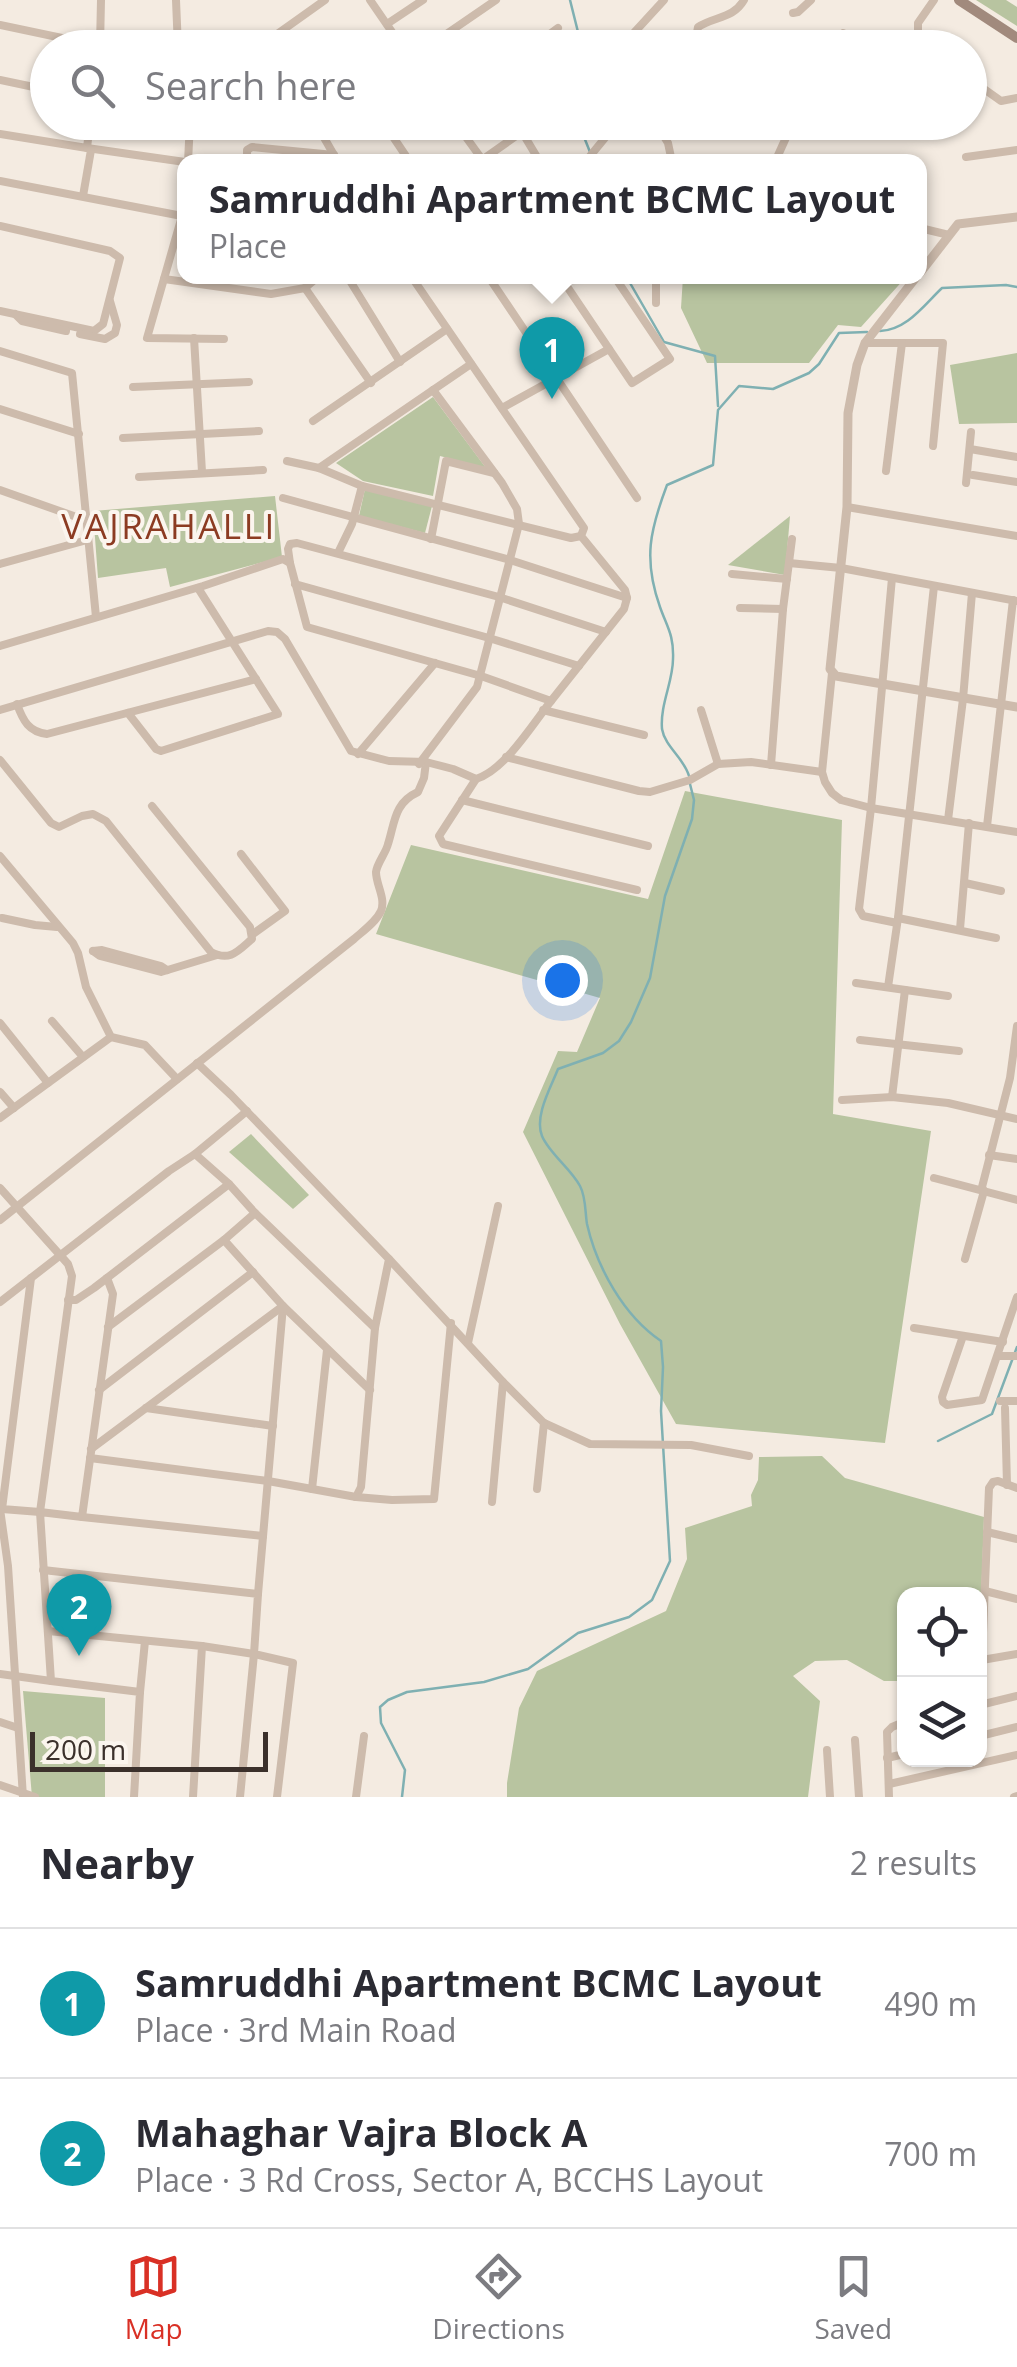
<!DOCTYPE html>
<html lang="en">
<head>
<meta charset="utf-8">
<style>
	:root { --surface:#fff; --page:#f2f2f3; --text:#2b2b33; --muted:#7c7c81; --line:#e1e1e2; --accent:#d93025 }
	body { margin:0; font-family:"Open Sans",sans-serif; background:var(--page); color:var(--text) }
	.controls { position:absolute; right:30px; bottom:30px; display:grid; overflow:hidden; border-radius:20px; box-shadow:0 2px 8px #0004 }
	.controls button { width:90px; height:90px; display:grid; place-items:center; padding:0; border:0; border-bottom:2px solid var(--line); background:var(--surface); color:var(--text); font:50px sans-serif }
	.scale { position:absolute; left:30px; bottom:25px; width:238px; box-sizing:border-box; padding-left:10px; border:5px solid #3b302b; border-top:0; font-size:28px; line-height:35px; white-space:nowrap; color:#3b302b; -webkit-text-stroke:8px #fbf5ee; paint-order:stroke }
	.you { position:absolute; left:562px; top:980px; width:35px; height:35px; margin:-25px; border:8px solid #fff; border-radius:50%; background:#1a73e8; box-shadow:0 0 0 15px #1a73e833 }
	.badge { display:grid; place-items:center; width:65px; height:65px; border-radius:50%; background:var(--accent); color:#fff; font-size:32px; font-weight:700 }
	.pin { position:absolute; translate:-50% -82px; filter:drop-shadow(0 2px 5px #0008) }
	.pin::after { content:''; position:absolute; top:52px; width:35px; height:30px; background:inherit; clip-path:polygon(0 0,100% 0,50% 100%) }
	.popup { position:absolute; left:177px; top:154px; width:750px; height:130px; box-sizing:border-box; display:grid; place-content:center; border-radius:20px; background:var(--surface); filter:drop-shadow(0 2px 8px #0005); font-size:32px; white-space:nowrap; color:var(--muted) }
	.popup b { font-size:38px; color:var(--text) }
	.popup::after { content:''; position:absolute; left:50%; top:100%; margin-left:-20px; border:20px solid transparent; border-top-color:var(--surface) }
	.list { margin:0; padding:0; list-style:none }
	h2 { display:flex; justify-content:space-between; align-items:center; height:130px; margin:0; padding:0 40px; font-size:42px }
	h2 small { font-size:32px; font-weight:400; color:var(--muted) }
	.list li { display:grid; grid-template-columns:65px 1fr auto; gap:30px; align-items:center; box-sizing:border-box; height:150px; padding:0 40px; border-top:2px solid var(--line) }
	.list b { display:block; font-size:38px; white-space:nowrap }
	.list p { margin:0; font-size:32px; white-space:nowrap; color:var(--muted) }
	.list em { font-size:32px; font-style:normal; color:var(--muted) }
	.icon { flex:none; width:55px; height:55px; fill:none; stroke:currentColor; stroke-width:2; stroke-linecap:round; stroke-linejoin:round }
	.map { position:relative; flex:none; width:1017px; height:1797px; overflow:hidden }
	.search { position:absolute; background:var(--surface); box-shadow:0 2px 8px #0004; left:30px; right:30px; top:30px; height:110px; display:flex; align-items:center; gap:25px; box-sizing:border-box; padding:0 35px; border-radius:55px; color:var(--muted); font-size:38px }
	.sheet { height:430px; background:var(--surface) }
	nav { display:flex; justify-content:space-around; align-items:center; box-sizing:border-box; height:140px; border-top:2px solid var(--line); background:var(--surface); font-size:28px; color:var(--muted) }
	nav a { display:grid; justify-items:center; gap:5px }
	nav .on { color:var(--accent) }
	.map>svg:first-child { display:block }
	.green { fill:#b8c4a0 }
	.lines { fill:none; stroke-linecap:round; stroke-linejoin:round }
	.stream { stroke:#7fb0b2; stroke-width:2.5 }
	.minor { stroke:#cdbbac; stroke-width:8 }
	.tertiary { stroke:#cdbbac; stroke-width:9 }
	.secondary { stroke:#a18a7d; stroke-width:10 }
	.labels { text-anchor:middle; dominant-baseline:central; stroke-width:8; stroke-linejoin:round; paint-order:stroke }
	.quarter-label { font-size:35px; letter-spacing:2.5px; fill:#8c3b22; stroke:#fbf5ee }
</style>
</head>
<body>
<div class="map">
<svg width="1017" height="1797" viewBox="0 0 1017 1797">
	<rect width="100%" height="100%" fill="#f4ebe1"/>
	<g class="green">
		<path d="M976,0H1006L1017,7V26Z"/>
		<path d="M683,277V276L906,277L861,327L838,325L809,363H707L681,308Z"/>
		<path d="M1017,353V423L959,424L950,365Z"/>
		<path d="M433,397L486,468L440,456L433,496L363,481L336,463Z"/>
		<path d="M365,489L432,506L425,533L359,516Z"/>
		<path d="M275,496L282,557L170,587L166,568L98,578L93,511Z"/>
		<path d="M790,516L785,575L728,565Z"/>
		<path d="M685,791L842,820L833,1114L931,1131L885,1443L676,1424L620,1324L523,1132L558,1051L577,1052L600,998L376,934L411,845L648,899Z"/>
		<path d="M251,1134L309,1195L293,1209L229,1152Z"/>
		<path d="M822,1456L845,1478L984,1517L980,1629V1594H904V1681H884L847,1660L815,1661L793,1676L820,1701L808,1797H507V1783L519,1708L537,1671L666,1611L687,1559L685,1528L752,1506L751,1495L758,1480L759,1457Z"/>
		<path d="M23,1691L105,1698V1797H32Z"/>
	</g>
	<g class="lines">
		<g class="stream">
			<path d="M570,0L580,40L579,48"/>
			<path d="M578,122L594,162"/>
			<path d="M626,276L664,342L715,356L718,406"/>
			<path d="M880,331C907,330 924,305 942,288L1006,285L1017,287"/>
			<path d="M689,776C684,758 665,747 662,729C660,704 673,682 673,659C674,635 667,627 660,607C643,559 650,530 667,485L713,465L718,410L739,386L773,389L809,373L819,364L839,333L867,332"/>
			<path d="M938,1441L992,1414L1017,1347"/>
			<path d="M402,1797L405,1770L381,1723L380,1707L388,1700L407,1692L484,1682L528,1669L578,1633L629,1617L652,1600L670,1561L661,1411L663,1367L661,1341C624,1316 597,1268 587,1224C585,1212 586,1197 580,1186C571,1169 549,1153 542,1136C534,1116 551,1087 558,1069L603,1053L619,1041L631,1022L650,978L665,896L692,819L694,800L690,784"/>
		</g>
		<g class="minor">
			<path d="M176,0L178,48"/>
			<path d="M370,0L403,48"/>
			<path d="M793,13L798,12L811,0"/>
			<path d="M387,24L423,0"/>
			<path d="M0,25L100,46L101,0"/>
			<path d="M249,48L266,42L325,0"/>
			<path d="M426,48L496,0"/>
			<path d="M531,48L558,28"/>
			<path d="M620,48L664,0"/>
			<path d="M698,48L696,38L698,27C715,16 733,19 744,0"/>
			<path d="M830,48L843,33L869,48"/>
			<path d="M923,48L918,44V23L934,0"/>
			<path d="M970,79L1001,101L1017,98"/>
			<path d="M0,80L48,90"/>
			<path d="M260,122L283,132"/>
			<path d="M315,122L338,162"/>
			<path d="M383,122L410,162"/>
			<path d="M455,122L484,162"/>
			<path d="M655,122L668,143L672,162"/>
			<path d="M522,132L540,162"/>
			<path d="M0,134L87,148L90,122"/>
			<path d="M87,148L185,162"/>
			<path d="M966,157L1017,150"/>
			<path d="M586,161L618,122"/>
			<path d="M188,162L190,122"/>
			<path d="M247,162V150L252,147L334,155"/>
			<path d="M479,162L536,122"/>
			<path d="M775,162L793,122"/>
			<path d="M0,181L182,216L147,338L224,339"/>
			<path d="M83,196L91,150"/>
			<path d="M182,216L185,193"/>
			<path d="M0,226L110,251L120,258L103,324L94,331L0,311"/>
			<path d="M920,228L949,235"/>
			<path d="M347,276L400,362"/>
			<path d="M488,276L637,498"/>
			<path d="M560,276L632,383L670,359L614,276"/>
			<path d="M164,279L271,294L305,288L319,276"/>
			<path d="M305,288L371,383"/>
			<path d="M656,303V276"/>
			<path d="M15,314L22,321L66,331"/>
			<path d="M80,334L105,339L115,333L117,325L110,301"/>
			<path d="M194,338L202,472"/>
			<path d="M865,343H943L933,446"/>
			<path d="M0,351L72,373L96,617"/>
			<path d="M133,387L249,382"/>
			<path d="M502,408L609,349"/>
			<path d="M0,409L79,434"/>
			<path d="M313,421L447,329"/>
			<path d="M123,438L259,431"/>
			<path d="M970,449L1017,457"/>
			<path d="M287,461L319,468L362,486L571,538L581,536"/>
			<path d="M319,468L471,364"/>
			<path d="M886,471L902,343"/>
			<path d="M973,475L1017,482"/>
			<path d="M139,477L263,470"/>
			<path d="M966,483L971,432"/>
			<path d="M0,490L85,520"/>
			<path d="M283,498L510,560L627,598"/>
			<path d="M847,507L1017,536"/>
			<path d="M431,539L446,461L494,473"/>
			<path d="M338,553L352,524L362,486"/>
			<path d="M290,563L288,549L290,544L297,543L499,597L606,632"/>
			<path d="M789,563L841,568L1017,601"/>
			<path d="M0,564L87,540"/>
			<path d="M732,574L787,579"/>
			<path d="M892,578L871,808L859,909L863,916L897,923"/>
			<path d="M295,584L489,638L579,666"/>
			<path d="M740,608L783,609"/>
			<path d="M0,646L203,586L283,559L290,563L307,627L481,676L551,701L624,609L627,598L625,590L581,536L584,528L411,276"/>
			<path d="M832,673L822,772L825,782L832,793L841,800L871,808L1017,832"/>
			<path d="M17,704C23,721 29,732 47,734L256,679"/>
			<path d="M0,710L268,631L277,632L285,639L351,751L389,761L426,762L424,778L418,792C394,803 395,822 388,844C386,853 377,863 376,872C376,885 386,898 381,911C376,922 363,931 354,939L0,1220"/>
			<path d="M543,710L644,735"/>
			<path d="M701,710L718,764"/>
			<path d="M128,713L156,749L161,751L278,714L198,588"/>
			<path d="M358,754L435,663"/>
			<path d="M506,757L639,791L650,792L690,780L718,764L751,762L822,772"/>
			<path d="M0,760L51,823L59,827L82,816L93,814L106,821L211,952C230,962 238,951 252,939L250,927L152,806"/>
			<path d="M426,762L453,769L476,779C505,770 532,725 551,701"/>
			<path d="M419,764L477,687L519,524L517,509L502,483L433,390"/>
			<path d="M771,765L783,609L792,539"/>
			<path d="M476,779L439,836L443,844L637,890"/>
			<path d="M462,800L648,846"/>
			<path d="M948,820L963,699L972,593"/>
			<path d="M987,826L1013,600"/>
			<path d="M241,854L285,911L253,934"/>
			<path d="M0,856L73,943L78,953L86,987L111,1037L145,1045L177,1079"/>
			<path d="M965,883L1001,891"/>
			<path d="M2,918L35,925L57,927"/>
			<path d="M898,918L996,938"/>
			<path d="M960,929L969,823"/>
			<path d="M93,951L100,956L161,972L217,955"/>
			<path d="M93,951L102,950L161,966L167,970"/>
			<path d="M856,983L948,996"/>
			<path d="M888,987L898,918L934,586"/>
			<path d="M52,1021L83,1057"/>
			<path d="M0,1023L48,1083"/>
			<path d="M860,1040L959,1051"/>
			<path d="M0,1092L14,1108"/>
			<path d="M892,1097L905,990"/>
			<path d="M842,1100L892,1097L948,1103L1017,1119"/>
			<path d="M0,1118L111,1037"/>
			<path d="M195,1154L247,1111"/>
			<path d="M989,1155L1017,1159"/>
			<path d="M934,1178L1017,1200"/>
			<path d="M0,1188L68,1264L72,1276L40,1512L2,1509L31,1278"/>
			<path d="M224,1240L255,1213"/>
			<path d="M389,1259L503,1382L492,1502"/>
			<path d="M965,1259L984,1191L982,1187L1010,1078L1017,1026"/>
			<path d="M107,1278L113,1294L82,1517L40,1512L51,1681L140,1692L134,1797"/>
			<path d="M68,1300H76L94,1288L229,1184"/>
			<path d="M0,1302L169,1171L195,1154L229,1184L255,1213L375,1328L389,1259L231,1095L197,1063"/>
			<path d="M108,1327L224,1240L283,1306L258,1594"/>
			<path d="M914,1328L1003,1342"/>
			<path d="M963,1336L942,1397L943,1402L947,1405L982,1400L1017,1297"/>
			<path d="M468,1343L498,1206"/>
			<path d="M998,1356H1017"/>
			<path d="M503,1382L544,1423L590,1444L691,1445L749,1456"/>
			<path d="M99,1390L253,1272"/>
			<path d="M1000,1401H1017"/>
			<path d="M146,1408L273,1426"/>
			<path d="M1005,1408L1007,1485"/>
			<path d="M91,1449L283,1306L370,1390"/>
			<path d="M90,1458L268,1481L356,1497L361,1487L375,1328"/>
			<path d="M312,1489L327,1350"/>
			<path d="M537,1489L544,1423"/>
			<path d="M356,1497L392,1500L434,1499L451,1323"/>
			<path d="M0,1509L8,1566L23,1797"/>
			<path d="M82,1517L263,1536"/>
			<path d="M987,1532L1017,1539"/>
			<path d="M43,1570L258,1594L254,1654L293,1663L277,1797"/>
			<path d="M985,1591L1017,1599"/>
			<path d="M48,1631L202,1646L193,1797"/>
			<path d="M202,1646L254,1654L240,1797"/>
			<path d="M982,1660L1017,1654"/>
			<path d="M0,1674L51,1681"/>
			<path d="M140,1692L145,1641"/>
			<path d="M980,1705L989,1488L993,1482L998,1481L1017,1488"/>
			<path d="M980,1705L1017,1696"/>
			<path d="M0,1722L18,1728"/>
			<path d="M980,1736L1017,1727"/>
			<path d="M855,1740L859,1797"/>
			<path d="M827,1750L830,1797"/>
			<path d="M887,1758L904,1754"/>
			<path d="M889,1784L1017,1755"/>
			<path d="M0,1785L35,1797"/>
			<path d="M356,1797L364,1736"/>
			<path d="M889,1797L887,1732L892,1727L904,1722"/>
			<path d="M1014,1797L1017,1796"/>
		</g>
		<g class="tertiary">
			<path d="M920,273L958,224L1017,217"/>
			<path d="M917,276L865,343L857,365L848,413L847,507L830,669L836,676L1017,707"/>
		</g>
		<path class="secondary" d="M959,0L1017,38"/>
	</g>
	<g class="labels">
		<g class="quarter-label">
			<text x="169" y="525">VAJRAHALLI</text>
		</g>
	</g>
</svg>
<div class="controls">
<button><svg class="icon" aria-label="locate" viewBox="0 0 24 24"><circle cx="12" cy="12" r="6"/><path d="M12 2v4M12 18v4M2 12h4M18 12h4"/></svg></button>
<button><svg class="icon" aria-label="layers" viewBox="0 0 24 24"><path d="M12 4l9 5-9 5-9-5zM3 14l9 5 9-5"/></svg></button>
</div>
<div class="scale">200 m</div>
<div class="you"></div>
<div class="pin badge" style="left:552px;top:399px;background:#0f9aa8">1</div>
<div class="popup"><b>Samruddhi Apartment BCMC Layout</b>Place</div>
<div class="pin badge" style="left:79px;top:1656px;background:#0f9aa8">2</div>
<div class="search"><svg class="icon" aria-label="search" viewBox="0 0 24 24"><circle cx="10" cy="10" r="6"/><path d="M15 15l6 6"/></svg>Search here</div>
</div>
<section class="sheet">
<h2>Nearby<small>2 results</small></h2>
<ul class="list">
<li><span class="badge" style="background:#0f9aa8">1</span><div><b>Samruddhi Apartment BCMC Layout</b><p>Place · 3rd Main Road</p></div><em>490 m</em></li>
<li><span class="badge" style="background:#0f9aa8">2</span><div><b>Mahaghar Vajra Block A</b><p>Place · 3 Rd Cross, Sector A, BCCHS Layout</p></div><em>700 m</em></li>
</ul>
</section>
<nav>
<a class="on"><svg class="icon" aria-label="map" viewBox="0 0 24 24"><path d="M3 6l6-2 6 2 6-2v14l-6 2-6-2-6 2zM9 4v14M15 6v14"/></svg>Map</a>
<a><svg class="icon" aria-label="directions" viewBox="0 0 24 24"><path d="M12 3l9 9-9 9-9-9zM9 14v-3h6M13 9l2 2-2 2"/></svg>Directions</a>
<a><svg class="icon" aria-label="saved" viewBox="0 0 24 24"><path d="M7 4h10v16l-5-4-5 4z"/></svg>Saved</a>
</nav>
</body>
</html>
